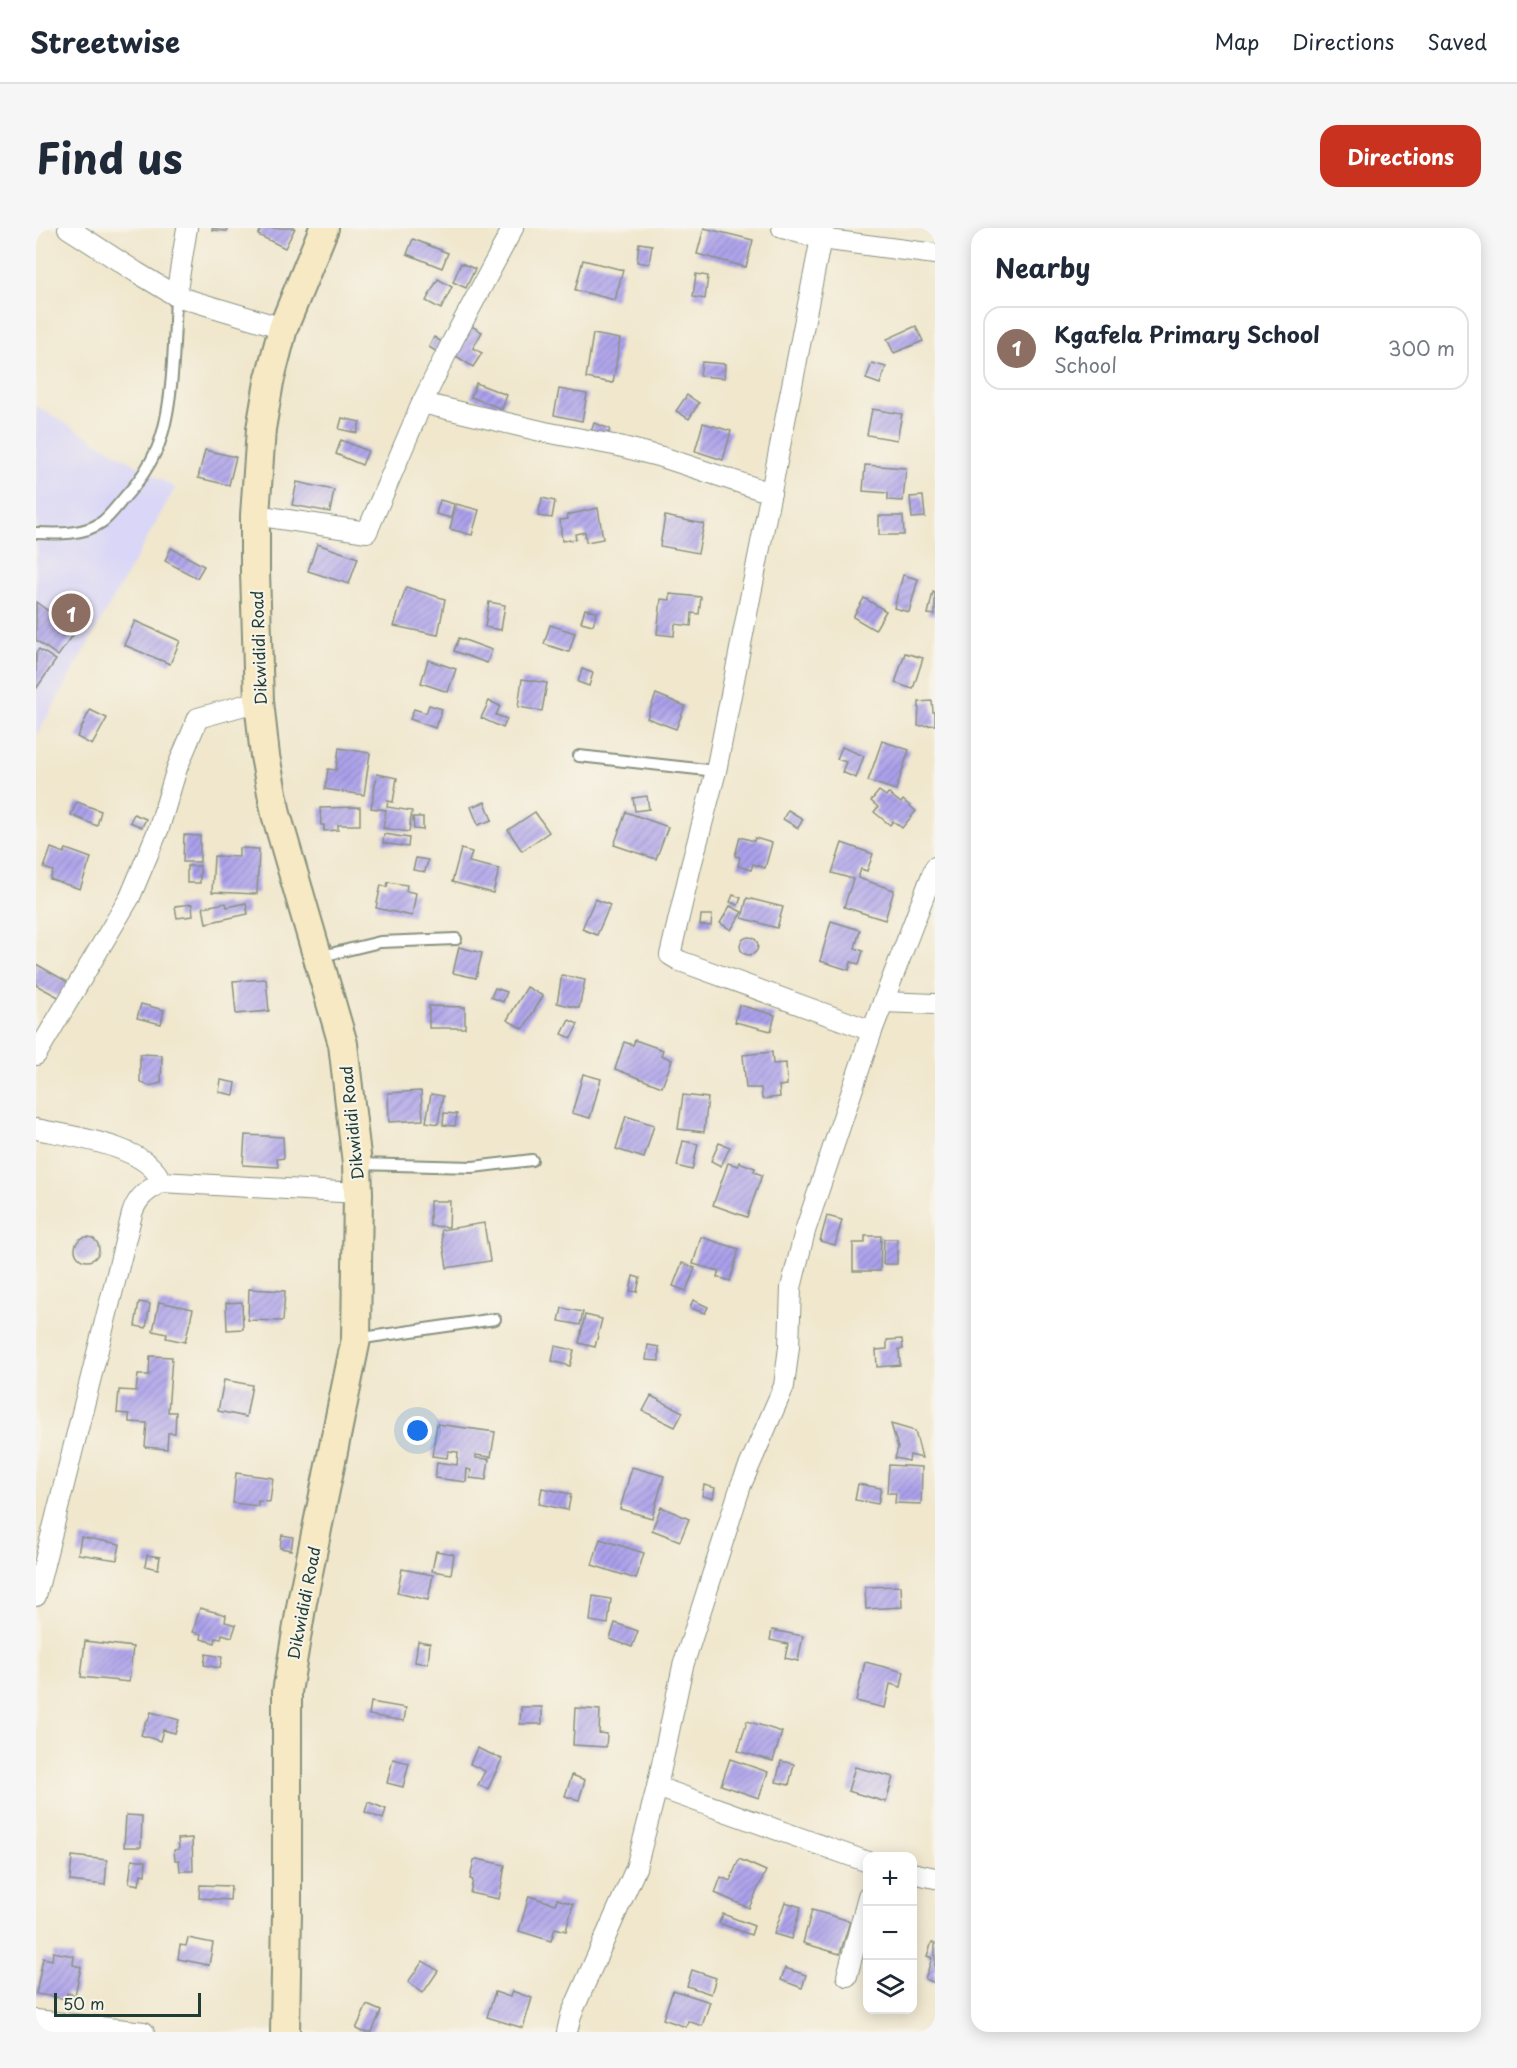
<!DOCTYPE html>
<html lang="en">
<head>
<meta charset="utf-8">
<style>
	:root { --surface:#fff; --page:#f6f6f7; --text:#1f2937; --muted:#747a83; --line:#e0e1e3; --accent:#c8321e }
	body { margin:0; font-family:"Playpen Sans",sans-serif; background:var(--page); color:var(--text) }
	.controls { position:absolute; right:18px; bottom:18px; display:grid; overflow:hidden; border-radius:12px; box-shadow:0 3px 15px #0003 }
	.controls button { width:54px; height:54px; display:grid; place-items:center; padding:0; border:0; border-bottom:2px solid var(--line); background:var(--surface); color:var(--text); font:30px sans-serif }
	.scale { position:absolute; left:18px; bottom:15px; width:147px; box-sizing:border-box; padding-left:6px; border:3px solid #1f3d34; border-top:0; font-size:16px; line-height:21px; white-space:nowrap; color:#1f3d34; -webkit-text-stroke:4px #f7f3e8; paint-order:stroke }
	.you { position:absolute; left:382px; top:1203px; width:21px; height:21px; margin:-15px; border:4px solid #fff; border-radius:50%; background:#1a73e8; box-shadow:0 0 0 9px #1a73e833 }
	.badge { display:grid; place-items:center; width:39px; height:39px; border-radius:50%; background:var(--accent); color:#fff; font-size:20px; font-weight:700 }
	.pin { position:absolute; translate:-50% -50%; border:3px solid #fff; box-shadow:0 2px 6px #0006 }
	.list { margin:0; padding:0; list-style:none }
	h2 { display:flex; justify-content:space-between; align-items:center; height:78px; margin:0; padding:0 24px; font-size:26px }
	h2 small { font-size:20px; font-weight:400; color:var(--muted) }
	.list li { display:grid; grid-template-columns:39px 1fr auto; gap:18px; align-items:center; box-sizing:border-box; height:84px; margin:0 12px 12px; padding:0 12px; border:2px solid var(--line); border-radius:18px }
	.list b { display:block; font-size:22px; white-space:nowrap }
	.list p { margin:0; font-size:20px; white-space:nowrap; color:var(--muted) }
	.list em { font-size:20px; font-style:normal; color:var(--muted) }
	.icon { flex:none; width:33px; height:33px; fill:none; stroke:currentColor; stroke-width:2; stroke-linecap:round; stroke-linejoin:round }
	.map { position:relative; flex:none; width:899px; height:1804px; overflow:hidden; border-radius:18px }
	header { display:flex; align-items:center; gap:36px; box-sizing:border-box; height:84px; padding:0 30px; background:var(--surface); border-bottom:2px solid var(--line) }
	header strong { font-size:28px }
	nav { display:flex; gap:33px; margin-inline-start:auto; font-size:21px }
	.intro { display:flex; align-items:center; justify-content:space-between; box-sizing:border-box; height:144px; padding:0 36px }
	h1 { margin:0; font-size:42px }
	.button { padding:15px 27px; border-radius:18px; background:var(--accent); color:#fff; font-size:21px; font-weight:700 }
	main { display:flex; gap:36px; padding:0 36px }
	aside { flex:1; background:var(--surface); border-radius:18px; box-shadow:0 3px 15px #0003 }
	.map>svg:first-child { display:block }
	.built { fill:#d9d6f7 }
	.building { fill:url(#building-hatch) }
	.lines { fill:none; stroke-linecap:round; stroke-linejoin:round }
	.lane-casing { stroke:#889280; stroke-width:14 }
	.street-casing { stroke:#889280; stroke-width:22 }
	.secondary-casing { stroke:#889280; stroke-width:32 }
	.lane { stroke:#fff; stroke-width:10 }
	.street { stroke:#fff; stroke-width:20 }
	.secondary { stroke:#f6e9c3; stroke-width:28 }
	.labels { text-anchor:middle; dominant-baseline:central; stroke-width:4.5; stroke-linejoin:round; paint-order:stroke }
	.street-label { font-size:16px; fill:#1f3d34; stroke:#f7f3e8 }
</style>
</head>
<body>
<header>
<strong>Streetwise</strong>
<nav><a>Map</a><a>Directions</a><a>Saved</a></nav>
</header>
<div class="intro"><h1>Find us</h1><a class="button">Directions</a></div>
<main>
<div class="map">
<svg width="899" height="1804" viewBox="0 0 899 1804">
	<defs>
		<pattern id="building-hatch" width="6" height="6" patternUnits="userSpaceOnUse" patternTransform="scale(1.5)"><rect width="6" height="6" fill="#aca0ec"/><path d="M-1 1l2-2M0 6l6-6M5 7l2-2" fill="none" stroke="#8b84c0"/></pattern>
	</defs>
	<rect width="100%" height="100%" fill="#f7f3e8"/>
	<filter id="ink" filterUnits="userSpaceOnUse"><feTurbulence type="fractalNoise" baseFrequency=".0167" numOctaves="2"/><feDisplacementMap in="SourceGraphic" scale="12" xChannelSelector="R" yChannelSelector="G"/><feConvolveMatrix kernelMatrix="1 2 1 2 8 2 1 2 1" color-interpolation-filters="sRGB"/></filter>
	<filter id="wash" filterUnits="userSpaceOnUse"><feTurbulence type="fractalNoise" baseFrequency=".008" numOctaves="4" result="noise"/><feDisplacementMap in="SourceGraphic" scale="24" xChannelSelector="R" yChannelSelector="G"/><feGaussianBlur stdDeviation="1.35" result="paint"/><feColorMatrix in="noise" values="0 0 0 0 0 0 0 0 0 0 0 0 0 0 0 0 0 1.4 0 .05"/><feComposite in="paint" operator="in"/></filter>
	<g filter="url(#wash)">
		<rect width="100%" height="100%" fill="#f0e7cd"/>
		<path class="built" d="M0,178L139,260L0,509Z"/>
		<g id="blocks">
			<g class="building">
				<path d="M176,0H191V3L176,2Z"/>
				<path d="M226,0H259L249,20L222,7Z"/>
				<path d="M668,0L717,12L710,39L661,26Z"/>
				<path d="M377,11L412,25L406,40L371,26Z"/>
				<path d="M603,15L616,17L613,36L601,34Z"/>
				<path d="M547,32L587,42L579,72L539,62Z"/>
				<path d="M425,35L439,41L430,60L417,54Z"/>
				<path d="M660,46L672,48L669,71L657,69Z"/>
				<path d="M402,51L416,59L405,81L390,73Z"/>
				<path d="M432,96L446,104L437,120L446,125L437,139L414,124Z"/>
				<path d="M880,98L887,113L858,125L851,111Z"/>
				<path d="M557,106L584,111L577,155L550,150Z"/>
				<path d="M398,109L409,116L404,126L393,119Z"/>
				<path d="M666,134L689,136L688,150L664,148Z"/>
				<path d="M836,135L850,139L844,156L830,151Z"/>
				<path d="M440,155L471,167L466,181L435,169Z"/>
				<path d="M523,161L551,166L546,193L518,187Z"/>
				<path d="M651,167L663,175L653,191L640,183Z"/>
				<path d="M836,181L866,186L861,212L831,207Z"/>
				<path d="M306,190L324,194L321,205L303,201Z"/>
				<path d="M558,195L574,201L571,209L555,204Z"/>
				<path d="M667,195L695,203L687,232L659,223Z"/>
				<path d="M305,212L332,223L326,237L300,226Z"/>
				<path d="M169,222L200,229L193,257L162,250Z"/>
				<path d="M829,237L870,240L867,273L852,272V265L827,263Z"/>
				<path d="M261,254L298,262L294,284L256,277Z"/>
				<path d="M887,268L889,289L876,290L874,269Z"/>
				<path d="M506,270L519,273L516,290L502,288Z"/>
				<path d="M404,272L418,276L415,290L400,286Z"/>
				<path d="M420,276L443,282L436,307L414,301Z"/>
				<path d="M562,280L567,311L550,314L549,304L539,306L540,311L526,313L524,292L532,291L531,287Z"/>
				<path d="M629,288L668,296L662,325L624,318Z"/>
				<path d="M843,288H867L868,307H843Z"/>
				<path d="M281,316L322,330L313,356L272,343Z"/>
				<path d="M135,320L168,338L161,350L129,333Z"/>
				<path d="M867,347L882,351L873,384L858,380Z"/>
				<path d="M370,359L409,371L402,407L358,398Z"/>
				<path d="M897,364L899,365V387L892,386Z"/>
				<path d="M634,366L665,369L663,386L656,385L655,398L639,396L638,408L621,406L625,371L634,372Z"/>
				<path d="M828,370L850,383L839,402L817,389Z"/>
				<path d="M0,374L40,403L22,428L0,412Z"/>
				<path d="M453,374L469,377L465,402L449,399Z"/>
				<path d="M549,381L561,384L557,397L545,394Z"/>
				<path d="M99,393L144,413L134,436L88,417Z"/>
				<path d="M514,397L539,405L533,424L508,416Z"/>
				<path d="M423,410L456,422L451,435L418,423Z"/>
				<path d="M3,421L20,432L0,461V425Z"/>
				<path d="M869,425L887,430L877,461L859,455Z"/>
				<path d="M392,432L420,441L412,464L385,455Z"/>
				<path d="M546,441L557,445L553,458L542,454Z"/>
				<path d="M486,451L511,455L506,483L482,479Z"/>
				<path d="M620,466L649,478L640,501L611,490Z"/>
				<path d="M453,473L464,478L460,487L471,491L467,500L445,490Z"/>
				<path d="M896,473L897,484H899V497L882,498L883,474Z"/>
				<path d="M393,477L406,481L399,500L374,491L378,481L390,485Z"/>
				<path d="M54,482L71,490L56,517L41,509Z"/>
				<path d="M846,513L873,522L860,562L832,553Z"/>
				<path d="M806,519L828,528L820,550L806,544L810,534L801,531Z"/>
				<path d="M303,520L334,525L328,567L289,561L292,541L300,542Z"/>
				<path d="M341,546L361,550L357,574L352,573L351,579L376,583L373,604L347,600L350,582L335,580Z"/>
				<path d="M843,563L850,568L852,565L865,575L867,572L880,583L866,600L857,593L854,597L838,584L842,579L835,573Z"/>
				<path d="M611,568L613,581L599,583L597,570Z"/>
				<path d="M41,574L65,583L61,598L35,587Z"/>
				<path d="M449,574L456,592L442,597L435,579Z"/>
				<path d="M324,579V597H302V602L288,603V597H285L284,580Z"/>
				<path d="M752,582L767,591L762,600L747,591Z"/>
				<path d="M499,584L513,604L486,623L472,602Z"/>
				<path d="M590,584L632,599L620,631L578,617Z"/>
				<path d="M98,586L110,591L106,599L94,594Z"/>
				<path d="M377,589H387V602L378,601Z"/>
				<path d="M348,606L373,610L372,619L347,615Z"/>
				<path d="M148,607L164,608V634H147Z"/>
				<path d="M704,609L718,613L719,610L736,615L729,640L717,636L715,642L702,638L704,629L699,628Z"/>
				<path d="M806,615L837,626L831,643L825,641L822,650L858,662L849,692L808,679L817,651L796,645Z"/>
				<path d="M15,620L28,625L30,621L55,630L44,661L14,651L17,643L8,640Z"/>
				<path d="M203,620L223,621L221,666L176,664L178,628L203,629Z"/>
				<path d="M425,621L436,624L433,634L463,641L457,665L416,654Z"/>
				<path d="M380,630L392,632L389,644L377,642Z"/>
				<rect x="151" y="638" width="13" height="17"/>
				<path d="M352,654L371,657L370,663L380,665L376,688L340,680L345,657L351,659Z"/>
				<path d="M697,667L705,670L702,677L694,674Z"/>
				<path d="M711,670L747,679L741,700L706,690Z"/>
				<path d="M559,671L574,677L561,707L546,701Z"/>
				<path d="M190,675L191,679L210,675L212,686L170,695L167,679Z"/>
				<path d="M156,676L157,688L141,690L139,678Z"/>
				<path d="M694,678L706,684L695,702L684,695Z"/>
				<path d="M665,687H676L675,698L664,697Z"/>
				<path d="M795,693L824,702L819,720L827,723L823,736L815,734L813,742L784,733Z"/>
				<circle cx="713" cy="718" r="9"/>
				<path d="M423,719L446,725L440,750L417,745Z"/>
				<path d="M0,736L35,756L26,771L0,757Z"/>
				<path d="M526,747L549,752L543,780L521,775Z"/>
				<path d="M230,751L233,783L200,786L197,753Z"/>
				<path d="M491,759L507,768L487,801L471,792Z"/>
				<path d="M459,760L471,764L467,774L455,769Z"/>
				<path d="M105,776L128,782L125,796L101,790Z"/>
				<path d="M703,777L739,787L735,803L699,794Z"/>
				<path d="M393,778L429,779V800H393Z"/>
				<path d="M533,792L542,796L535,810L526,806Z"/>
				<path d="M599,812L627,822L625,827L636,832L626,859L579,841L588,814L597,817Z"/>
				<path d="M736,824L737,836L750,835L751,857L743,858L744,869L726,871L725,860H710L707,827Z"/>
				<path d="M104,826L126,827L125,855L113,858L104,854Z"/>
				<path d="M547,846L565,851L554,890L536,885Z"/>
				<path d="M185,852L200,855L198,867L183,864Z"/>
				<path d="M385,863L387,892L353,894L352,865Z"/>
				<path d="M395,866L407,868L402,896L390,894Z"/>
				<path d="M647,867L672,870L668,904L642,901Z"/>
				<path d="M408,885L421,886L419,898L407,897Z"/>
				<path d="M590,888L618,897L608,930L580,921Z"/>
				<path d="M209,907L247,909L248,930L241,931L242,939L207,937Z"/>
				<path d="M647,913L662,916L656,942L641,938Z"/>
				<path d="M683,915L694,919L685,938L675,933Z"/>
				<path d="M703,934L719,940L718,944L726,947L711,989L677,977L692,935L702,938Z"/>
				<path d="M394,973H414L413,999L394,998Z"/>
				<path d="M791,988L806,992L799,1017L784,1013Z"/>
				<path d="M448,995L454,1033L411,1040L405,1002Z"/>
				<path d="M829,1008H845L844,1043H817V1015H829Z"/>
				<path d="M665,1009L703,1021L694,1053L681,1049L683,1043L657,1036Z"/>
				<circle cx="51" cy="1021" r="12"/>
				<path d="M848,1011H861V1036H847Z"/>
				<path d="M646,1035L659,1040L650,1063L637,1058Z"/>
				<path d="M597,1048L604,1050L601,1064L594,1063Z"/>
				<path d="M213,1061L249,1063L247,1093L212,1092Z"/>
				<path d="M657,1072L672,1079L669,1085L654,1080Z"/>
				<path d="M103,1074L114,1076L110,1100L99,1098Z"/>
				<path d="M123,1074L157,1081L149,1114L130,1110L131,1106L117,1103Z"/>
				<path d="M206,1074L207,1101L191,1102L190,1075Z"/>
				<path d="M526,1080L547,1084L544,1097L523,1093Z"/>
				<path d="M549,1087L566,1091L559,1119L543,1115Z"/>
				<path d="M866,1111L867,1121H863L864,1137L841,1139L840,1122L851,1121V1112Z"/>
				<path d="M612,1117L623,1119V1133L610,1132Z"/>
				<path d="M519,1118L538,1122L534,1138L516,1133Z"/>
				<path d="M114,1128L136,1129L132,1184H140L139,1205H132L131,1221L109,1219L111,1195L93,1194V1186L81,1185L83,1162L100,1163L102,1147H113Z"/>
				<path d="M188,1152L216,1157L210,1189L182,1183Z"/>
				<path d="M615,1168L647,1184L639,1199L607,1183Z"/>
				<path d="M401,1196L459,1204L455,1229L440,1227V1230L453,1231L450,1252L434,1250L435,1242L431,1241L430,1254L399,1250L401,1234L421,1237L422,1224L412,1223L411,1230L396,1228Z"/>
				<path d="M855,1196L879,1203L886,1230L874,1227L873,1233L859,1230L862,1220Z"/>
				<path d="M853,1237L886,1239L885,1276L859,1275L860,1265H851Z"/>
				<path d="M596,1239L628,1248L616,1290L584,1281Z"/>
				<path d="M200,1245L237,1250L234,1274L222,1273V1278L197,1275Z"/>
				<path d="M822,1256L845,1260L842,1276L819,1272Z"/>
				<path d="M668,1257L679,1260L677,1270L666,1268Z"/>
				<path d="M506,1260L535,1266L532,1282L503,1276Z"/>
				<path d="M625,1279L653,1291L644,1313L616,1302Z"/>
				<path d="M246,1307L257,1309L255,1322L244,1320Z"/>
				<path d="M45,1309L84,1316L81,1332L42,1326Z"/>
				<path d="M564,1311L608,1325L600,1351L556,1337Z"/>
				<path d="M400,1323L418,1326L415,1346L396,1343Z"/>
				<path d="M111,1327L124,1329L122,1341L109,1338Z"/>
				<path d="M366,1341L397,1347L392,1372L361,1365Z"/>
				<path d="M865,1358L866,1379L830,1381L829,1359Z"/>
				<path d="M557,1368L575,1371L572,1396L554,1393Z"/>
				<path d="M164,1380L190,1387L189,1394L200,1397L196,1409L186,1406L185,1411L180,1410L179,1415L165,1411L166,1406L157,1404Z"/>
				<path d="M579,1395L602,1403L596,1419L574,1411Z"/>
				<path d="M736,1402L767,1408L762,1433L749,1430L752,1416L734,1412Z"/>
				<path d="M49,1413L97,1419L93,1454L45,1449Z"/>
				<path d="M382,1413L394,1415L392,1436L379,1434Z"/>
				<path d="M170,1426L186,1429L184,1440L168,1437Z"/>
				<path d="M829,1434L868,1444L865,1459L854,1456L849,1480L820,1473Z"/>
				<path d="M335,1474L370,1480L368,1493L333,1487Z"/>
				<path d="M485,1479H506V1496H484Z"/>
				<path d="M539,1480L564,1482L563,1505L571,1506L570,1519L537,1517Z"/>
				<path d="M115,1484L143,1492L139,1505L127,1502L124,1513L105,1507L110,1493H112Z"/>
				<path d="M711,1493L746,1504L737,1533L702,1523Z"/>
				<path d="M441,1520L466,1531L452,1561L442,1557L449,1543L434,1536Z"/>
				<path d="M357,1531L373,1535L367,1559L351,1555Z"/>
				<path d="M694,1531L732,1544L723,1570L685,1557Z"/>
				<path d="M745,1533L758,1536L753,1557L740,1554Z"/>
				<path d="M819,1539L857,1549L850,1574L812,1563Z"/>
				<path d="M536,1547L549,1552L543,1572L529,1568Z"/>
				<path d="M332,1574L350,1581L347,1591L329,1584Z"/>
				<path d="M90,1587L106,1588L105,1619H88Z"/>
				<path d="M156,1610L157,1643H144L143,1632H139L138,1622L143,1621L142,1611Z"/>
				<path d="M36,1628L71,1632L69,1657L34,1653Z"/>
				<path d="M96,1631L110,1633L109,1647L105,1646L103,1657L93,1655Z"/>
				<path d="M441,1631L469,1637L463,1671L434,1665L437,1652L434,1651L438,1632Z"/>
				<path d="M703,1631L730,1643L713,1680L679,1665L685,1649L694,1653Z"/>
				<path d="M164,1657L195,1658L194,1672L163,1670Z"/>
				<path d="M493,1668L519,1676L521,1671L537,1676L530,1703L519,1700L515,1713L483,1703Z"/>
				<path d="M749,1674L765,1679L755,1711L738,1706Z"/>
				<path d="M776,1682L814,1693L804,1726L767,1715Z"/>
				<path d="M687,1686L718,1698L715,1707L683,1695Z"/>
				<path d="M152,1710L177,1715L173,1737L142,1731L144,1717L150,1718Z"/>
				<path d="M896,1714L899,1715V1755L889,1751L896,1730L891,1728Z"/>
				<path d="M17,1724L38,1728L37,1737L45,1739L39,1767L31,1765L30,1771L0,1766L7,1730L16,1732Z"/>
				<path d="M387,1733L402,1743L387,1765L372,1754Z"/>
				<path d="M749,1740L770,1747L766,1760L745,1752Z"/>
				<path d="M656,1742L680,1750L675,1766L651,1758Z"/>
				<path d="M637,1762L674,1774L666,1798L652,1793L650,1799L627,1791Z"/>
				<path d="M476,1763L496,1770L487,1800L451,1789L459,1764L474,1769Z"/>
				<path d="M331,1777L345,1783L336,1804H326L320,1801Z"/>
			</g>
		</g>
	</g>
	<g filter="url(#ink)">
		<use href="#blocks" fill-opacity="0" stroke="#889280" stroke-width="1.5"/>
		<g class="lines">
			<g class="lane-casing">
				<g id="lane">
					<path d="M0,305C22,306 48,307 66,294C74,288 81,278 88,270C101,256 113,239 121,221C138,181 138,112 140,68"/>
					<path d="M543,528L680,543"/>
					<path d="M282,729L344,714L420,711"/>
					<path d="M321,936L437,939L496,932"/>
					<path d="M320,1111L459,1091"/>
				</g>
			</g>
			<g class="street-casing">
				<g id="street">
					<path d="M32,0L100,44L140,68L247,100"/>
					<path d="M746,0L785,11L899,26"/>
					<path d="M787,0L680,543L655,638L634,727L644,733L836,803"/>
					<path d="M140,68L151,0"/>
					<path d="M386,175L509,204L583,218L626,229L735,265"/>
					<path d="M219,287L331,304L386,175L416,114L477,0"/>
					<path d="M847,774L899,776"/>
					<path d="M0,827L94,669L123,600L141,540L162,490L223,473"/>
					<path d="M0,901C34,908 114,918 125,954"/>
					<path d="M0,1368L96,986C101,969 111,963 125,954L322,965"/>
					<path d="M621,1559L832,1634"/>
					<path d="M876,1645L899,1650"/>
					<path d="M811,1748L832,1668"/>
					<path d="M0,1792L108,1804"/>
					<path d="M531,1804L535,1787L600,1640L621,1559L647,1438L705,1257L748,1158L753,1119L755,1060L769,1003L836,803L899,639"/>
				</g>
			</g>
			<g class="secondary-casing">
				<path id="secondary" d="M249,1804L251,1683V1464L266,1374L320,1111L322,965L321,936L307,816L240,586L229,528L223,473L219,344V287L225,201L233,154L247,100L288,0"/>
			</g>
			<use href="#lane" class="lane"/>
			<use href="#street" class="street"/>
			<use href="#secondary" class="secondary"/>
		</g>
	</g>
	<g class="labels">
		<g class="street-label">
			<text transform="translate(222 420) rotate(-92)">Dikwididi Road</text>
			<text transform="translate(315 895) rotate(-96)">Dikwididi Road</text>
			<text transform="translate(267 1375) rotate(-79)">Dikwididi Road</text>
		</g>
	</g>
</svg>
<div class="controls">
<button>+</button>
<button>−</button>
<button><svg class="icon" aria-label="layers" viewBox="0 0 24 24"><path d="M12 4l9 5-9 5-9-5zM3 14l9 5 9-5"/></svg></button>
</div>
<div class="scale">50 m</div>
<div class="you"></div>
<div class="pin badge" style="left:35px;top:385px;background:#8d6e63">1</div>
</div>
<aside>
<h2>Nearby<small></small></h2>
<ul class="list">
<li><span class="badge" style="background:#8d6e63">1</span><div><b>Kgafela Primary School</b><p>School</p></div><em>300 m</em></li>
</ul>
</aside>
</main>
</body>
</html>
